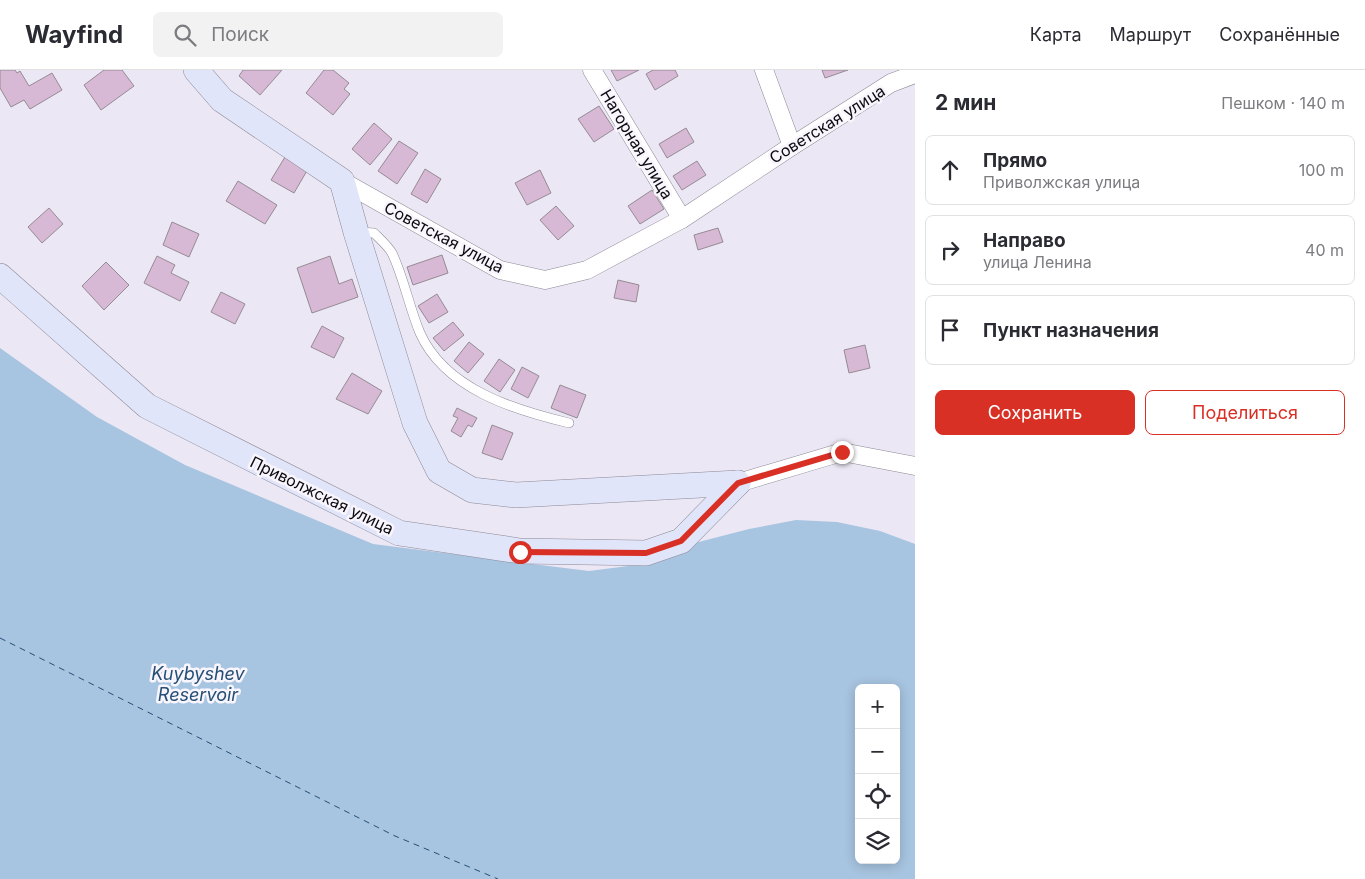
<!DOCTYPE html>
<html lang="ru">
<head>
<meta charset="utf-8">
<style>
	:root { --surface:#fff; --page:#f2f2f3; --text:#2b2b33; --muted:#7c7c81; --line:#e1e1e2; --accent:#d93025 }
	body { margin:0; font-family:Inter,sans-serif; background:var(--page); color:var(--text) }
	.controls { position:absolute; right:15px; bottom:15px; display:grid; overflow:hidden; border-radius:8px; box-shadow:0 2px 12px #0003 }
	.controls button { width:45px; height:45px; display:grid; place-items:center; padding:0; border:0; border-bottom:1px solid var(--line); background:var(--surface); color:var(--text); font:25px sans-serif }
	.stop { position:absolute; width:15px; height:15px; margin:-11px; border:4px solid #d93025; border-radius:50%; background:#fff }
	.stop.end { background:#d93025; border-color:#fff; box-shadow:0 1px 5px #0008 }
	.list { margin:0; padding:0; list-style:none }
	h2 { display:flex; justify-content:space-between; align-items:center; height:65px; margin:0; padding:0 20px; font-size:21px }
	h2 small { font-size:16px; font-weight:400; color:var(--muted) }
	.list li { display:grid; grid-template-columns:32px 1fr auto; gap:15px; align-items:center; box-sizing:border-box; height:70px; margin:0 10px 10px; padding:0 10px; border:1px solid var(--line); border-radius:8px }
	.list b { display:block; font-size:19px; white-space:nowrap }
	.list p { margin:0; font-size:16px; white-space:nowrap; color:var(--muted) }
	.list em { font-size:16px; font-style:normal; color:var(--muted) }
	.actions { display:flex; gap:10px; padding:15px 20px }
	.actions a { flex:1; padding:11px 0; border:1px solid var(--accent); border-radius:8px; text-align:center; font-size:18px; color:var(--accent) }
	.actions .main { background:var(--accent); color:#fff }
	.icon { flex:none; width:28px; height:28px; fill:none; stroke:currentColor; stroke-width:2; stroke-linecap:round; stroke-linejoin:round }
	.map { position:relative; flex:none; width:915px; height:809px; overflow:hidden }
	header { display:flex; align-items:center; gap:30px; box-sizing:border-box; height:70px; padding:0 25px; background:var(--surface); border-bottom:1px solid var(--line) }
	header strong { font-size:24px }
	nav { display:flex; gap:28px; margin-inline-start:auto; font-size:18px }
	.search { width:350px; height:45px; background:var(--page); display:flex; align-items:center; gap:12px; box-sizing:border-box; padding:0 18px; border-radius:8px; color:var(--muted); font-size:19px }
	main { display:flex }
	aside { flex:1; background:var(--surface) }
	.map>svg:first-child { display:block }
	.water { fill:#a7c4e0; fill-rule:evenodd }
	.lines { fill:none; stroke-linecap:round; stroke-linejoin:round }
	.ferry { stroke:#254f76; stroke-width:1; stroke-dasharray:6 5; stroke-linecap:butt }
	.building { fill:#d7b9d5; stroke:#958b94 }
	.lane-casing { stroke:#8d8995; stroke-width:10 }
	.street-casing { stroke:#8d8995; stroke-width:19 }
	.secondary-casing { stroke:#8d8995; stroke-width:26 }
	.lane { stroke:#fff; stroke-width:9 }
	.street { stroke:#fff; stroke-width:18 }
	.secondary { stroke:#e1e5fa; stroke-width:25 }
	.route { stroke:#d93025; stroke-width:6 }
	.labels { text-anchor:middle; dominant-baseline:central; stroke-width:5; stroke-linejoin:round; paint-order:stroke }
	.street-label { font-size:16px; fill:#0c0a0f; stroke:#f8f5fd }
	.water-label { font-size:18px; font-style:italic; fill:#254f76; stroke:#f8f5fd }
</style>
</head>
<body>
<header>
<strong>Wayfind</strong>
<div class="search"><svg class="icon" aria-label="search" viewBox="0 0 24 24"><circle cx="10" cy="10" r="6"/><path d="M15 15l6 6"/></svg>Поиск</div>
<nav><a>Карта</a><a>Маршрут</a><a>Сохранённые</a></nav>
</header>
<main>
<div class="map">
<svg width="915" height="809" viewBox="0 0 915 809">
	<rect width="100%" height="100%" fill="#ece7f4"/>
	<path class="water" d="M0,278L97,347L185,395L373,474L589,501L652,493L691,474L749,459L796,450L837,452L880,461L915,474V809H0ZM859,618H896V790H859Z"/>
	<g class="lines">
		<path class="ferry" d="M0,568L395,766L498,809"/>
	</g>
	<g class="building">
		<path d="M0,0H15L17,3L20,1L29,16L52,3L62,20L30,39L24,30L11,37L0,18Z"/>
		<path d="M104,0H122L134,16L101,40L84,15Z"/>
		<path d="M243,0H282L260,25L239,6Z"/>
		<path d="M324,0H333L349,13L344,19L350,24L333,45L306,23Z"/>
		<path d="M611,0H639L617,11Z"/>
		<path d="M653,0H675L678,6L655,20L646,4Z"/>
		<path d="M822,0H848L825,8Z"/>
		<path d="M599,36L614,59L594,72L578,49Z"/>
		<path d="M374,53L392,69L370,95L352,79Z"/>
		<path d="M686,58L694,72L667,88L659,74Z"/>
		<path d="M399,71L418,83L397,114L378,101Z"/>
		<path d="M285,87L308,99L294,123L271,110Z"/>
		<path d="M697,91L706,105L682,120L673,106Z"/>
		<path d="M425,99L441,109L427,133L411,124Z"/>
		<path d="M540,100L551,123L527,135L515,113Z"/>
		<path d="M238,111L277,135L265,154L226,131Z"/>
		<path d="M652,120L664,139L640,154L628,136Z"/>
		<path d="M556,136L574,156L558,170L540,150Z"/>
		<path d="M49,138L63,154L42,173L28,157Z"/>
		<path d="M172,152L199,164L189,187L163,175Z"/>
		<path d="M718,158L723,172L698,180L694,165Z"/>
		<path d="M442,185L448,203L413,215L407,197Z"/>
		<path d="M157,186L175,195L171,203L189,212L180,231L144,213Z"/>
		<path d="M330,186L339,214L352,209L358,227L312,243L297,198Z"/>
		<path d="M106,192L129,215L104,240L82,216Z"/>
		<path d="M618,210L639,215L636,232L614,228Z"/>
		<path d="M221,222L245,234L235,254L211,242Z"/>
		<path d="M437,224L448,242L429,253L418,236Z"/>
		<path d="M453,252L464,265L444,281L433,268Z"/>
		<path d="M322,256L344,268L334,288L311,277Z"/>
		<path d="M469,272L484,284L468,303L454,291Z"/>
		<path d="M865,275L870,298L849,303L844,280Z"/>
		<path d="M499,289L515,300L500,322L484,311Z"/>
		<path d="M522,297L539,306L528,328L511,319Z"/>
		<path d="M352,303L382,321L368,344L336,329Z"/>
		<path d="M560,315L586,325L577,348L551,338Z"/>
		<path d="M457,338L477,348L472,357L468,355L461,367L451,361L458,348L453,346Z"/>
		<path d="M492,355L513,363L502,390L482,383Z"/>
	</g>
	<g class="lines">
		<g class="lane-casing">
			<path id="lane" d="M359,162L374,163C380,169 388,176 392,183C404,208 409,237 420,263C445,319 514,340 569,353"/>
		</g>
		<g class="street-casing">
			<g id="street">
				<path d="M592,0L682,149"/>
				<path d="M764,0L792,76"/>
				<path d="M342,111L500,200L545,210L587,200L682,149L792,76L891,13L915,4"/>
				<path d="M738,413L842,382L915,396"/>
			</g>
		</g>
		<g class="secondary-casing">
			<g id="secondary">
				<path d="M196,0L222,30L342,111L356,162L415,353L439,401L472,420L516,425L738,413"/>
				<path d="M0,206L147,336L399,463L520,481L646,483L681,471L738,413"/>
			</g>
		</g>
		<use href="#lane" class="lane"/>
		<use href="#street" class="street"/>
		<use href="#secondary" class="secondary"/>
	</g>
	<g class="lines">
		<path class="route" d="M520,482L646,483L681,471L738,413L842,382"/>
	</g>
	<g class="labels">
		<g class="street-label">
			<text transform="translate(827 54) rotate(-32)">Советская улица</text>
			<text transform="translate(637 74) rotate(59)">Нагорная улица</text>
			<text transform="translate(444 167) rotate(28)">Советская улица</text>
			<text transform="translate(322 425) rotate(26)">Приволжская улица</text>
		</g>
		<g class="water-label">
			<text x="198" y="603">Kuybyshev<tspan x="198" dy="21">Reservoir</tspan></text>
		</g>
	</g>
</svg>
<div class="controls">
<button>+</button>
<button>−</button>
<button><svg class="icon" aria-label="locate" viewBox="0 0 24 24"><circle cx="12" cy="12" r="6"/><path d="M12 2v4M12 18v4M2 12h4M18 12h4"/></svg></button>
<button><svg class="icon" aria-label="layers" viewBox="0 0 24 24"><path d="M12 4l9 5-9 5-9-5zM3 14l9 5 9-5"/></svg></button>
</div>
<div class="stop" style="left:520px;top:482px"></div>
<div class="stop end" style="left:842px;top:382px"></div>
</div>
<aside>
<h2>2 мин<small>Пешком · 140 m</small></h2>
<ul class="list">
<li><svg class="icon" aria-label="ahead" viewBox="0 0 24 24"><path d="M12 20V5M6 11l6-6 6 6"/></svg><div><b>Прямо</b><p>Приволжская улица</p></div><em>100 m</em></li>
<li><svg class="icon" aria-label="right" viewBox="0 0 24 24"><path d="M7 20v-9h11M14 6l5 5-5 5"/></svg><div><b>Направо</b><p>улица Ленина</p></div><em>40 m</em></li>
<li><svg class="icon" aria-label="arrive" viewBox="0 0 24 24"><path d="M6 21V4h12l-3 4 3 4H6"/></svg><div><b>Пункт назначения</b></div></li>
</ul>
<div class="actions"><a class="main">Сохранить</a><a>Поделиться</a></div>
</aside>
</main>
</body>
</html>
